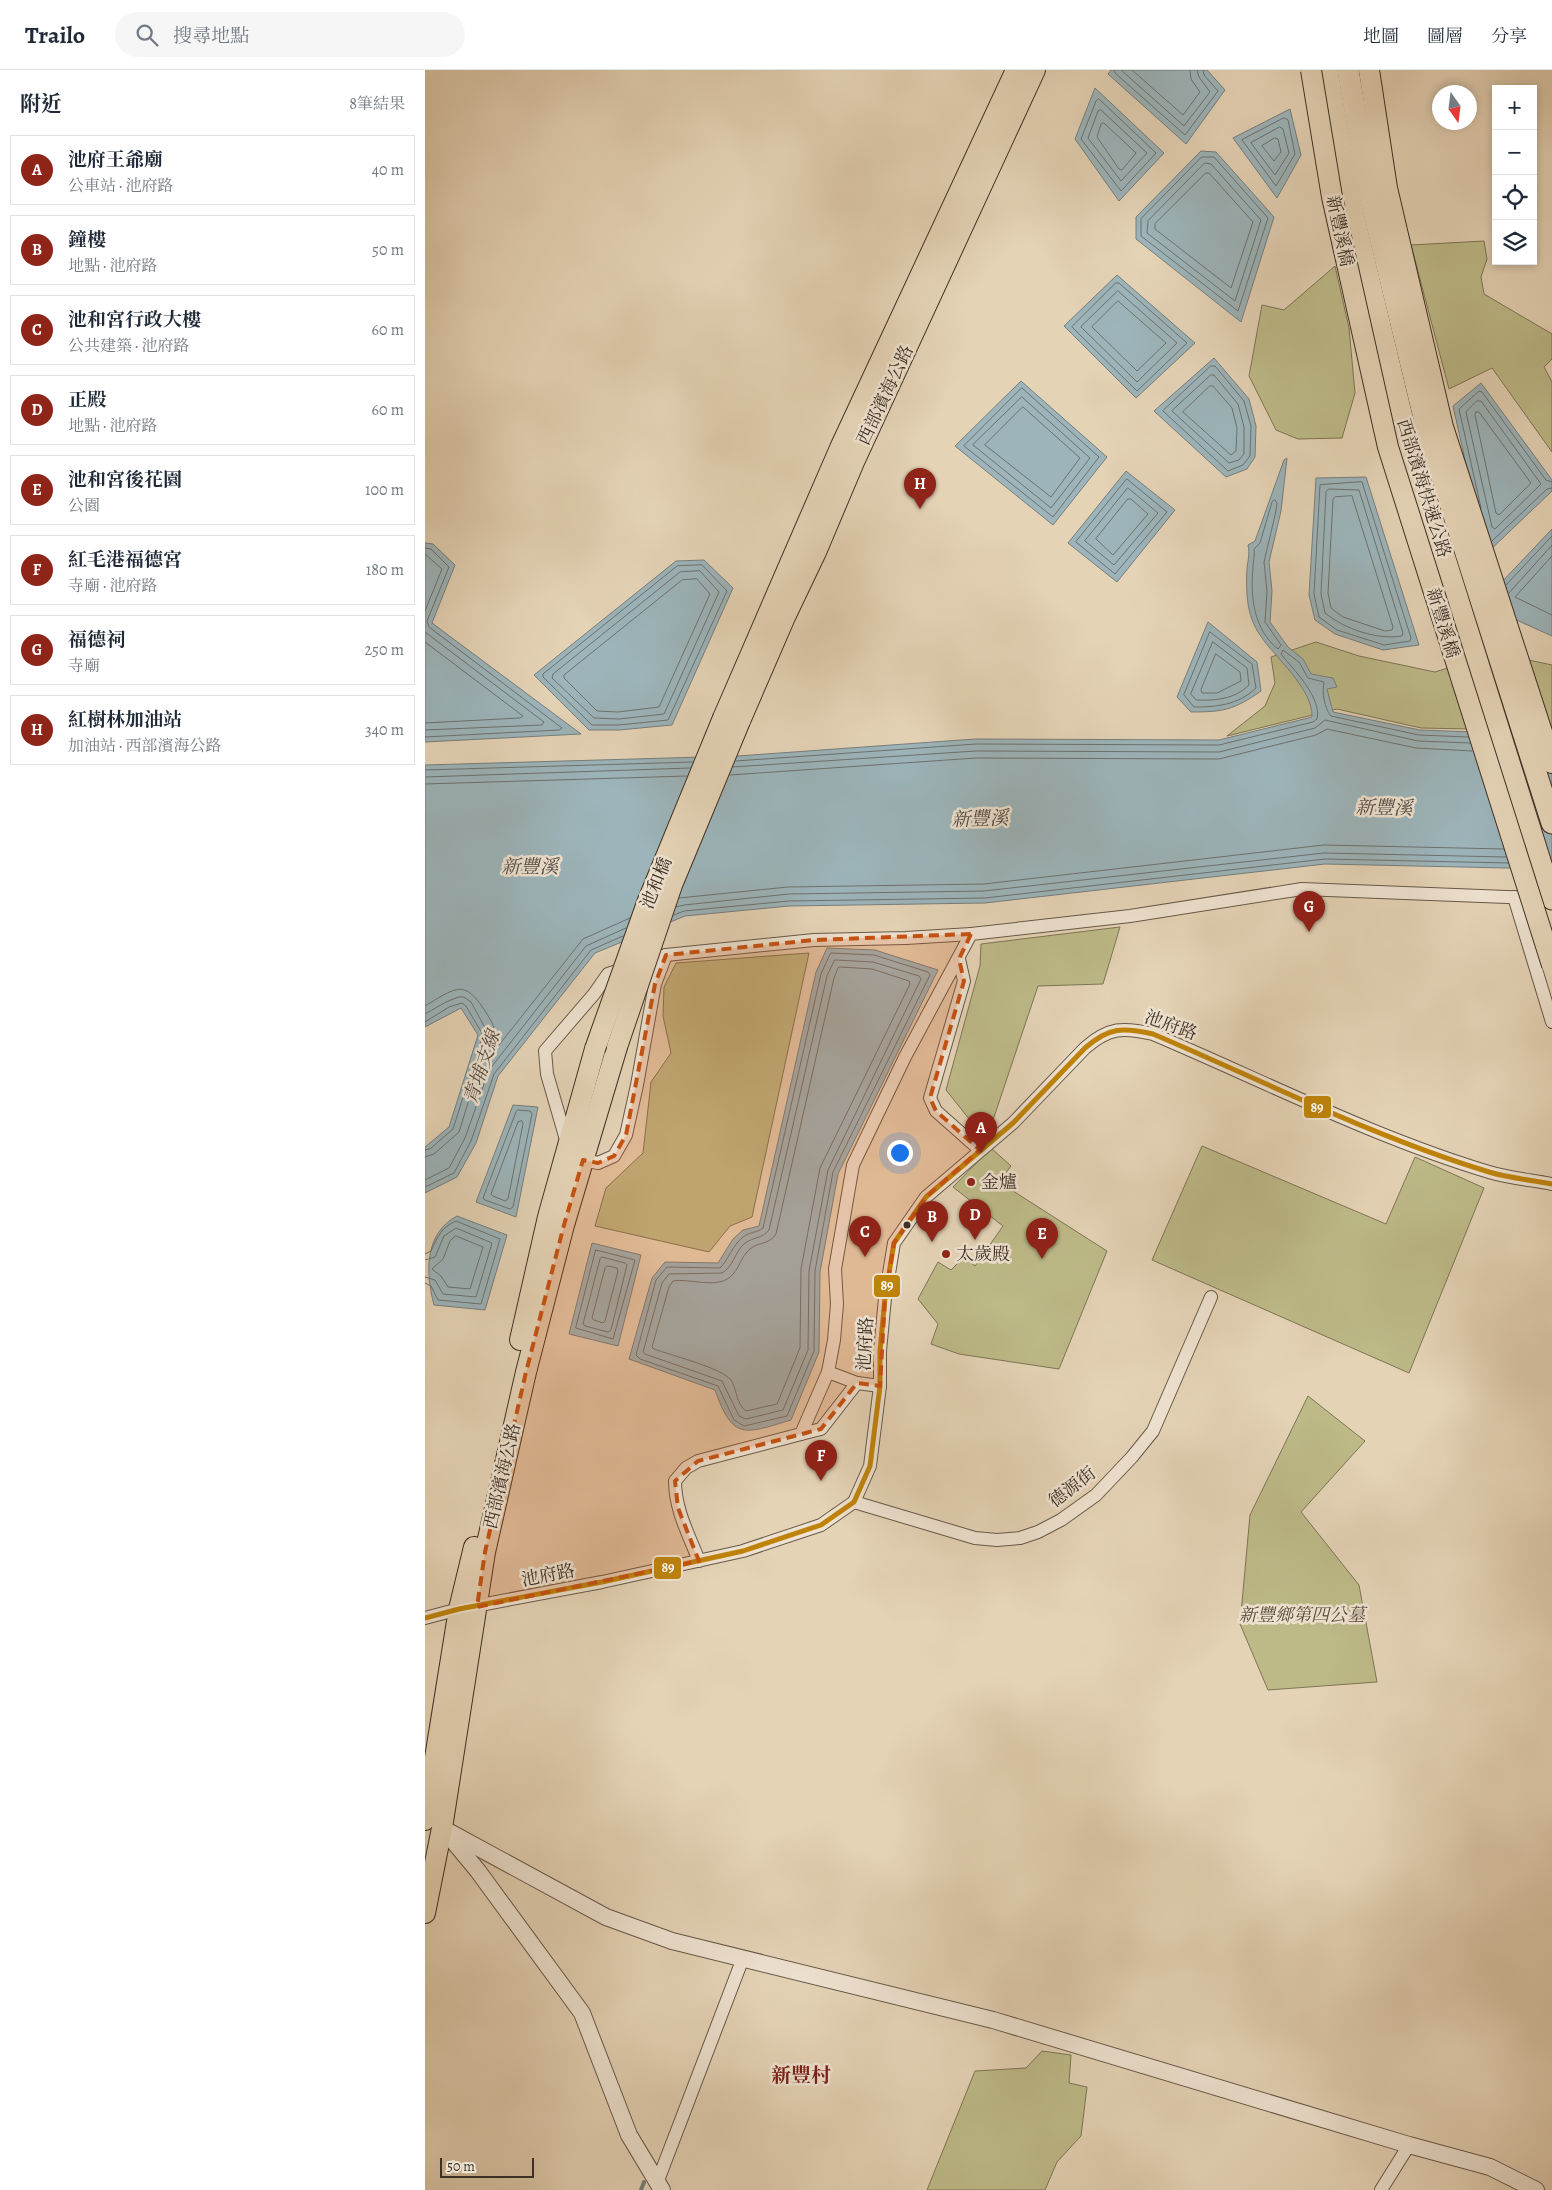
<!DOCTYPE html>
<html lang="zh-TW">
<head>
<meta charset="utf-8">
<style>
	:root { --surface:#fff; --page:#f6f6f7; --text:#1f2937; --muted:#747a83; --line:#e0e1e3; --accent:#8f2418 }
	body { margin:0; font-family:Alegreya,"Noto Serif TC",serif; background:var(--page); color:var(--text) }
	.controls { position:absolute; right:15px; top:15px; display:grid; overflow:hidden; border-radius:0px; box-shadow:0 2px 8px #0003 }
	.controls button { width:45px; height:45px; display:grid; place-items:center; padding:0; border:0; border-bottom:1px solid var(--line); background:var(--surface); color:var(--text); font:25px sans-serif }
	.compass { position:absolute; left:1007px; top:15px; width:45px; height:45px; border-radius:50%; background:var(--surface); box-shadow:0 2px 8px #0003; rotate:166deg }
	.scale { position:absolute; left:15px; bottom:12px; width:94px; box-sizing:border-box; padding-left:5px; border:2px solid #3d3025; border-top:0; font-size:14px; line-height:18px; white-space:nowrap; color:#3d3025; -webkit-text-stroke:4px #eee2d0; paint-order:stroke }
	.you { position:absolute; left:474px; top:1082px; width:18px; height:18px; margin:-12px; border:4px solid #fff; border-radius:50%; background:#1a73e8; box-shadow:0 0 0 8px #1a73e833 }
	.badge { display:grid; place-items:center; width:32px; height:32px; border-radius:50%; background:var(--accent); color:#fff; font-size:16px; font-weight:700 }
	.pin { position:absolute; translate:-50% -41px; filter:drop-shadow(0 1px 2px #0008) }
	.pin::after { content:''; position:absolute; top:26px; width:18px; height:15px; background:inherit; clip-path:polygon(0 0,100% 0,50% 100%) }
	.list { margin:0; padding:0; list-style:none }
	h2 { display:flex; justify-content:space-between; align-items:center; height:65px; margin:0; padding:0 20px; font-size:21px }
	h2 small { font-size:16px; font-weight:400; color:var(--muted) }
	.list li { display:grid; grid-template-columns:32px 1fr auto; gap:15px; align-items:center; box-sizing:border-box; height:70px; margin:0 10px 10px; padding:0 10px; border:1px solid var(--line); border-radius:0px }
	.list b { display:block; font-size:19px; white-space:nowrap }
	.list p { margin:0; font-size:16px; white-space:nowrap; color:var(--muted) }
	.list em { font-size:16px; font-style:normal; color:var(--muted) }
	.icon { flex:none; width:28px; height:28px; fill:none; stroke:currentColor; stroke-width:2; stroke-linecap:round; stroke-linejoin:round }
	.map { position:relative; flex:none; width:1127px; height:2120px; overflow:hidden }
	header { display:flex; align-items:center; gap:30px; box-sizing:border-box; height:70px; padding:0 25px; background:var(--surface); border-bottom:1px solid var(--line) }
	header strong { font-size:24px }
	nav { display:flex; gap:28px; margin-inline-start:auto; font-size:18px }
	.search { width:350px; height:45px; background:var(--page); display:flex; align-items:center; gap:12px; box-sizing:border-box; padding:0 18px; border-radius:28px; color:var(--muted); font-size:19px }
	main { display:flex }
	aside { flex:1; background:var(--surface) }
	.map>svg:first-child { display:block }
	.green { fill:#bdba88; stroke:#7d7556 }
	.water { fill:#9cb4ba; stroke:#767f7e }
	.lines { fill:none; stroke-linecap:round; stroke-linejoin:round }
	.shore { stroke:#6c7270; stroke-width:1 }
	.stream { stroke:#767f7e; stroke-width:4 }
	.minor-casing { stroke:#675949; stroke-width:14 }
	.tertiary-casing { stroke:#675949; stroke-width:18 }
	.primary-casing { stroke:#3d3025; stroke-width:22 }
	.trunk-casing { stroke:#3d3025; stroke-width:23 }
	.minor { stroke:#eee2d0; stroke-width:12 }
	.tertiary { stroke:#eee2d0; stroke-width:16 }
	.primary { stroke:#e5d3b6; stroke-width:20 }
	.trunk { stroke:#e5d3b6; stroke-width:21 }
	.primary-bridge-casing { stroke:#3d3025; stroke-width:22; stroke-linecap:butt }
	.primary-bridge { stroke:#e5d3b6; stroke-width:20 }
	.bus-1-casing { stroke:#eee2d0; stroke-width:9 }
	.bus-1 { stroke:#bf830b; stroke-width:5 }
	.marked { fill:#c65111; fill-opacity:0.2; stroke:#c65111; stroke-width:4; stroke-dasharray:10 6; stroke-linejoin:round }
	.poi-dot { fill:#8f2418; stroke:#eee2d0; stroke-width:2 }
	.bus-dot { fill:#3d3025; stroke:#eee2d0; stroke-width:2 }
	.labels { text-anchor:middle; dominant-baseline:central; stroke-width:5; stroke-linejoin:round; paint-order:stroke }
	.street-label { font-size:18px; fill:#3d3025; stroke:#eee2d0 }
	.poi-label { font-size:18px; fill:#3d3025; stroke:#eee2d0; text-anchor:start }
	.park-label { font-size:18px; font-style:italic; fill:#574c39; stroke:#eee2d0 }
	.water-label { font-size:19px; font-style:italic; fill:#504a43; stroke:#eee2d0 }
	.quarter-label { font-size:20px; font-weight:bold; fill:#7a1f14; stroke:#eee2d0 }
	.line-badge { stroke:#eee2d0; stroke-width:2 }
	.badge-label { font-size:14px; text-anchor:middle; font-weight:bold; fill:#fff }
</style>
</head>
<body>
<header>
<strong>Trailo</strong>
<div class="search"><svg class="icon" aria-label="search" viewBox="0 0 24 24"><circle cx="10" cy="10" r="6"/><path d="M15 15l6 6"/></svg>搜尋地點</div>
<nav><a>地圖</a><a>圖層</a><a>分享</a></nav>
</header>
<main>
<aside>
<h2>附近<small>8筆結果</small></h2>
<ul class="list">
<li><span class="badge">A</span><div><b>池府王爺廟</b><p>公車站 · 池府路</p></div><em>40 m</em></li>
<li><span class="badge">B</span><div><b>鐘樓</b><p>地點 · 池府路</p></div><em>50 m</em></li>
<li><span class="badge">C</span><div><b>池和宮行政大樓</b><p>公共建築 · 池府路</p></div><em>60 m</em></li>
<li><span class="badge">D</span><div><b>正殿</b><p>地點 · 池府路</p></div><em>60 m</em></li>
<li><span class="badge">E</span><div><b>池和宮後花園</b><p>公園</p></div><em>100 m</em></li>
<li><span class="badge">F</span><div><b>紅毛港福德宮</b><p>寺廟 · 池府路</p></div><em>180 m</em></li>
<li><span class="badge">G</span><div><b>福德祠</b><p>寺廟</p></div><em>250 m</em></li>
<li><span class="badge">H</span><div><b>紅樹林加油站</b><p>加油站 · 西部濱海公路</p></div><em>340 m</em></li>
</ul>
</aside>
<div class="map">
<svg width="1127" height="2120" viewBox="0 0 1127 2120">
	<rect width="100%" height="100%" fill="#e5d3b6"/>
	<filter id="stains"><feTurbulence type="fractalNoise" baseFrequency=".004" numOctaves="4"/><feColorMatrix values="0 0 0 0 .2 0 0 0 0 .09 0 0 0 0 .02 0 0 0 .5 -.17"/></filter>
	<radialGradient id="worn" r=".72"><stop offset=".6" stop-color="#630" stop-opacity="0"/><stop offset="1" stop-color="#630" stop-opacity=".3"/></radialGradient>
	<g class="green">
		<path d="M1059,171L1062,189L1056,207L1059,224L1127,264V289L1119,297L1127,312V382L1067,298L1024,319L986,175Z"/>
		<path d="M910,196L924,258L930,323L917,368L873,369L851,360L824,306L837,235L859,240Z"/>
		<path d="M891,572L934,586L1010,602L1071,583L1127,595V665L1093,660L996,658L912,639L802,666L840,636L850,613L846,587Z"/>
		<path d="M695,857L678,914L613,916L568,1050L556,1064L521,1020L555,896L556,874Z"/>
		<path d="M384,883L327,1147L305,1156L284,1182L170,1156L181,1118L218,1083L226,1012L246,983L238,946L239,917L251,893Z"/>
		<path d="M777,1076L961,1154L990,1087L1059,1118L984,1303L727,1190Z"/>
		<path d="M566,1078L586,1096L574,1112L682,1181L634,1299L534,1284L506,1274L513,1254L493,1229L513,1192L526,1200L539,1187L550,1196L578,1156L528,1117Z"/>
		<path d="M883,1326L940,1371L876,1442L934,1515L952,1612L843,1620L815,1554L825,1445Z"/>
		<path d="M617,1981L646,1985L644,2013L662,2017L656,2066L632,2092L620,2120H502L550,2001L601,1998Z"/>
	</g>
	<g class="water">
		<path d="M686,0H782L800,20L761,74L683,4Z"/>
		<path d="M670,18L739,83L694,131L650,69Z"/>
		<path d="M865,39L876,85L852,128L808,68Z"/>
		<path d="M776,81L791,82L849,147L816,252L711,169V147Z"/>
		<path d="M692,205L770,273L711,328L639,256Z"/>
		<path d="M789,288L824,329L831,356L830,387L822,399L801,407L729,341Z"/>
		<path d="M596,311L682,387L628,455L530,376Z"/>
		<path d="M1056,313L1127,410V421L1061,484L1028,336Z"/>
		<path d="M862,388L856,441L844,492L847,521L845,552L863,577L878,589L886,604L908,608L912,617L902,619L908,642L995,660L1127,665V799L900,794L560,833L364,836L260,846L170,883L73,1006L51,1073L32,1107L0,1123V1077L24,1057L53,965L36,938L0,957V695L313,686L550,669L794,670L887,647C888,618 850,588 835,565C821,545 821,521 822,498C823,490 825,484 823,475L830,471L859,390Z"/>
		<path d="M701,401L750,440L692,512L643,473Z"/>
		<path d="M941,407L994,575L958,580L910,564L890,550L884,525L891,408Z"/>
		<path d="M1127,459V566L1069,540L1073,516Z"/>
		<path d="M0,473L8,474L30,495L7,553L156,664L0,672Z"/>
		<path d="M279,490L308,518L247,655L194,660H164L109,605L251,491Z"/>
		<path d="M783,552L832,592L836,621C809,640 798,642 766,642L752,627Z"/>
		<path d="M402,878L450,880L513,900L413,1104L395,1202L394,1282L366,1350C319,1364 308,1371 290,1320L204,1289L227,1208L240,1192L293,1193L308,1169L318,1160L334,1156L391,902Z"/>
		<path d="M88,1035L113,1037L91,1147L51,1132Z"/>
		<path d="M32,1146L82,1165L60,1240L9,1235C0,1201 0,1163 32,1146Z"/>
		<path d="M167,1173L216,1185L193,1276L144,1264Z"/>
	</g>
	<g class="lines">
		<g class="shore">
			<path d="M689,0L690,3L760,65L793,21L779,5L778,0"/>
			<path d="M696,0L759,56L785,22L774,7L772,0"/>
			<path d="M707,0L758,45L775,22L766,9L765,0"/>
			<path d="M674,29L731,83L696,121L656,69L671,31Z"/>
			<path d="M676,40L722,83L696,111L663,68L673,41Z"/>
			<path d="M859,48L863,50L870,84L851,116L817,70Z"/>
			<path d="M679,53L711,83L697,100L694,99L672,67L676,54Z"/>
			<path d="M855,57L858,59L864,83L850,105L826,73Z"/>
			<path d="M850,68L853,69L856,82L849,91L837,76Z"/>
			<path d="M777,87H789L843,148L813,241L716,166V149Z"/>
			<path d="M780,93L786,94L836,150L810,231L722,163L723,151Z"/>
			<path d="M781,103H784L828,152L806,218L730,159V154Z"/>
			<path d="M691,213H694L762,273L712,321L647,257Z"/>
			<path d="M693,221L752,273L712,312L656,257Z"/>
			<path d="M693,231L741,273L712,301L667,257Z"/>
			<path d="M786,296H790L819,331L826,356L825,386L818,395L803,401L738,341Z"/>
			<path d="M786,305H789L813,334L819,357V384L814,390L804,393L747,341Z"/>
			<path d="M785,316H788L807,338L812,358L811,381L806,385L758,342Z"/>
			<path d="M597,318L674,387L628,447L539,376Z"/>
			<path d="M597,327L665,388L626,438L548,375Z"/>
			<path d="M1052,331H1056L1116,414L1070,459L1067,457L1041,342Z"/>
			<path d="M598,337L655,388L626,427L560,375Z"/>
			<path d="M1051,342H1054L1106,413L1074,445L1071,443L1050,345Z"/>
			<path d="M702,409L742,442L690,504L651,472Z"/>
			<path d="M937,412L986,568L985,571L959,575L912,560L894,547L889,524L895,415Z"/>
			<path d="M703,418L733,443L689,495L660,471Z"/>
			<path d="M904,419L934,420L978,563L977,566C951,570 920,559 900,543L896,524L901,422Z"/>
			<path d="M927,426L968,557L967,560L960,561L918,547L906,538L903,523L908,429L910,427Z"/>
			<path d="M703,429H706L723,444L688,485L671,469Z"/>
			<path d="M850,430L852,433L851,441L839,492L842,521L840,552L856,575L853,579C829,560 825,527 828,498C828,491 830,486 829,479L835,473L847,432Z"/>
			<path d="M1056,438L1034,339L1054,321L1057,322L1121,410L1127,412"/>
			<path d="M1067,471L1122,419L1127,418"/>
			<path d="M0,478L6,479L24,497L2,551L4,557L137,658L134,660L0,667"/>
			<path d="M0,484L17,499L0,541"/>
			<path d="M1127,486L1090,527L1127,545"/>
			<path d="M277,495L302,521L243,650L194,655H167L118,607V604L252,496Z"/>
			<path d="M275,501L294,522L239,644L194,649L169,648L127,608L128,604L255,502Z"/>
			<path d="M272,509L285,524L234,637L193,642L172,641L139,608V605L257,510Z"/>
			<path d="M1081,515L1127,466"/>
			<path d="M1084,523L1127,475"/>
			<path d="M0,562L119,652L117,655L0,660"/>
			<path d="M785,562L827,594L831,618C813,635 792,637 769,637L759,625Z"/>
			<path d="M0,572L98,646L95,648L0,653"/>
			<path d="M788,572L822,598L824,615C810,629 790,631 771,630L766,624Z"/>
			<path d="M791,584L815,602L816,611L792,623H777L776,620Z"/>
			<path d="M311,691L551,674L794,675L888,652L892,649C897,628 869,600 856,584L858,580L874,592L883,608L899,612C897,622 899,638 906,646L994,665L1043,667"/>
			<path d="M308,697L551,681L794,682L890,658L900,650L993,671L1045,673"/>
			<path d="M0,700L268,692"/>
			<path d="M305,705L551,688L794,689L891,665L902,659L991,678L1047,681"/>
			<path d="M0,707L265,698"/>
			<path d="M0,714L262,706"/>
			<path d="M254,828L363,817L559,814L899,775L1079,779"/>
			<path d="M251,837L259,835L364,824L559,821L899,783L1081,787"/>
			<path d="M249,845L259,841L364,831L560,828L900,789L1083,793"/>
			<path d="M406,883L449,885L503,902L505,905L408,1102L390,1201L389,1281L362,1346L319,1356L309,1350L293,1316L215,1289L211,1285L231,1210L242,1197L295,1198C304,1189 307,1176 317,1168C323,1162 332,1163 338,1158L396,904Z"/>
			<path d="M410,890L448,892L494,906L496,909L403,1100L384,1201L383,1280L358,1340L321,1349L314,1346L297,1311L220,1284L218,1282L237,1213L244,1204L297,1203C308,1197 310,1182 319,1174C327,1167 337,1169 344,1160L402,906Z"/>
			<path d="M416,897L447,899L484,911L485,914L395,1098L376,1199L375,1278L352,1334L321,1341C311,1334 312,1319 306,1310C297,1298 245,1285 229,1279L227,1277L244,1217L248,1211C264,1208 291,1219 305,1207C314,1200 316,1186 325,1179C333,1172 344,1175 351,1164L409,908L413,898Z"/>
			<path d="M0,936C33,916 40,909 62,944C68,954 72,961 70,973L74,975L158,869L205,848"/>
			<path d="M0,944L21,932L33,927H39L46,932L64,965L34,1062L9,1084L0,1087"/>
			<path d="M0,952L24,937L37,933L41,936L58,965L28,1059L5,1079L0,1080"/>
			<path d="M93,1040L105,1041L107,1044L88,1137L85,1139L60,1130L58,1128L91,1042Z"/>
			<path d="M97,1051L98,1054L83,1129L80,1131L68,1126L66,1124L93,1052Z"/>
			<path d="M0,1110L24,1098L40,1068L64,1000L161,876L201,858"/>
			<path d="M0,1117L29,1103L46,1071L69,1004L166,880L198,866"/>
			<path d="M31,1166L58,1177L45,1219L23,1217L16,1206L7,1199L18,1189L25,1171Z"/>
			<path d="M171,1180L210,1190L188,1269L151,1258Z"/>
			<path d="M0,1184L6,1181C13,1166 16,1158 31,1151L75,1169L56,1234L13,1230L6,1216L0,1213"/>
			<path d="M177,1187L200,1193L202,1195L186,1260L183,1262L160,1256L158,1254L175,1189Z"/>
			<path d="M0,1190L10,1187L19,1166L31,1158L67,1173L51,1227L18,1224L10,1210L0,1207"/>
			<path d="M183,1196L192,1198L193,1201L180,1251L178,1253L169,1250L167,1248L180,1198Z"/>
		</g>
		<path class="stream" d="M216,2120L219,2112"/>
		<g class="minor-casing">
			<g id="minor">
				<path d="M1089,827L1127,952"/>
				<path d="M534,889L539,911L505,1028L511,1041L555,1080"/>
				<path d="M142,1073L122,1004L120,981L169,924L183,904L241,885L389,870L481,868L546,864"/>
				<path d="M158,1090L173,1093L189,1086L201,1065L212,1015L230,914L241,885"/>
				<path d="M403,1302L432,1313L455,1316"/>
				<path d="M376,1364L396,1359L432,1313"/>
				<path d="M429,1432L550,1468L572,1470L595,1468L613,1462L636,1450L671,1425L707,1387L728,1361L786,1227"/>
				<path d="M274,1491C264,1465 250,1440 250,1411L261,1398L273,1391L376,1364L403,1302L409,1270L412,1234L410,1199L428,1095L480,987L546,864L705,846L877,819L1110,828"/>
				<path d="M0,1548L34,1539L177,1512L318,1481L396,1455L429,1432L445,1396L455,1316V1281L460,1228L469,1173L501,1127L588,1053L660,978C684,957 698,957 728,964C839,1011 948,1067 1064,1102C1084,1108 1106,1110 1127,1114"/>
				<path d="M232,2113L318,1888"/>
				<path d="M956,2120L984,2075"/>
			</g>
		</g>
		<g class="tertiary-casing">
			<g id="tertiary">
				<path d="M17,1758L181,1847L247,1871L568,1950L984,2075L1065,2097L1111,2120"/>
				<path d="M24,1766L53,1801L157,1943L204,2065L237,2120"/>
			</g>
		</g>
		<g class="primary-casing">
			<g id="primary">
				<path d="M944,0L962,118L1018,357L1127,693"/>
				<path d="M298,648L415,378L591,0"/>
				<path d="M315,651L360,547L391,482L429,392L610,0"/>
				<path d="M95,1270L123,1147L170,979"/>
				<path d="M0,1750L34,1539L49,1477"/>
				<path d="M0,1843L17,1758L60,1482L101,1302L139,1155L192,977"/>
			</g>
		</g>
		<g class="trunk-casing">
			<g id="trunk">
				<path d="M902,0L925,131L982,368L1127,829"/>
				<path d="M923,0L944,122L1003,364L1127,753"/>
			</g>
		</g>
		<use href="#minor" class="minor"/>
		<use href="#tertiary" class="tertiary"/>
		<use href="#primary" class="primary"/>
		<use href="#trunk" class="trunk"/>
		<g class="primary-bridge-casing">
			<g id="primary-bridge">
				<path d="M886,0L907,127L963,377L1127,895"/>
				<path d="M192,977L247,815L315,651"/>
				<path d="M170,979L222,833L298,648"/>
			</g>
		</g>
		<use href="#primary-bridge" class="primary-bridge"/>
		<g class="bus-1-casing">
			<path id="bus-1" d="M0,1548L34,1539L177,1512L318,1481L396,1455L429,1432L445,1396L455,1316V1281L460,1228L469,1173L501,1127L588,1053L660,978C684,957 698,957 728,964C839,1011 948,1067 1064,1102C1084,1108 1106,1110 1127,1114"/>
		</g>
		<use href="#bus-1" class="bus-1"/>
	</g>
	<path class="marked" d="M546,864L534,889L539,911L505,1028L511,1041L555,1080L501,1127L469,1173L460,1228L455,1316L432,1313L396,1359L273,1391L250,1411L253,1438L274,1491L52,1537L60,1482L101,1302L139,1155L158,1090L173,1093L189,1086L201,1065L230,914L241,885L389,870Z"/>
	<g class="poi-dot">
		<circle cx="546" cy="1112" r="5"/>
		<circle cx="521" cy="1184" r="5"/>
	</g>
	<circle class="bus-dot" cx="482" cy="1155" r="4.5"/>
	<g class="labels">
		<g class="street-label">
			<text transform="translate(915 161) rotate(78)">新豐溪橋</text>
			<text transform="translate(460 325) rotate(-65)">西部濱海公路</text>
			<text transform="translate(999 418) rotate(73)">西部濱海快速公路</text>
			<text transform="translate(1018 553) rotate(73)">新豐溪橋</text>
			<text transform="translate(231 813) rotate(-68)">池和橋</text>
			<text transform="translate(746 955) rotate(20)">池府路</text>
			<text transform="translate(440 1274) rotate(-87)">池府路</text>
			<text transform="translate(77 1406) rotate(-77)">西部濱海公路</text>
			<text transform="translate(647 1417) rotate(-38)">德源街</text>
			<text transform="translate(123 1505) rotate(-11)">池府路</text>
		</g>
		<g class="poi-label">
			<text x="556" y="1112">金爐</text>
			<text x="531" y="1184">太歲殿</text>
		</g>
		<g class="park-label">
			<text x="877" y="1545">新豐鄉第四公墓</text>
		</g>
		<g class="water-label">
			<text transform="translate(959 738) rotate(1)">新豐溪</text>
			<text transform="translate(555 749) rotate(-2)">新豐溪</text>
			<text x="105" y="797">新豐溪</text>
			<text transform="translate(57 997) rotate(-71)">青埔支線</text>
		</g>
		<g class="quarter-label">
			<text x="376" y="2005">新豐村</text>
		</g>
	</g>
	<g class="line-badge">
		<rect x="878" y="1025" width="29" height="24" rx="5" fill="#bf830b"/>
		<rect x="448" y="1204" width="28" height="24" rx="5" fill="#bf830b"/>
		<rect x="228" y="1486" width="29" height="24" rx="5" fill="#bf830b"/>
	</g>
	<g class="badge-label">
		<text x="892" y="1042">89</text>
		<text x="462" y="1220">89</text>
		<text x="243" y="1502">89</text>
	</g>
	<rect width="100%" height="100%" filter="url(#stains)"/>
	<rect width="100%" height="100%" fill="url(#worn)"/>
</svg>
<div class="controls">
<button>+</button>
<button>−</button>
<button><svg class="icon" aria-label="locate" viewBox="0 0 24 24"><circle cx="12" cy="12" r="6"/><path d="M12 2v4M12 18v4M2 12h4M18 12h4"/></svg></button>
<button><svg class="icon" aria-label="layers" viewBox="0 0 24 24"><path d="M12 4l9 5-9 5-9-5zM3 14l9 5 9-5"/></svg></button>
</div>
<svg class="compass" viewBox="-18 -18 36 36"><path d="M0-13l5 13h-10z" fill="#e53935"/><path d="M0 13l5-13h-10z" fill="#747a83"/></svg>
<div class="scale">50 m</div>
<div class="you"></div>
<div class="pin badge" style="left:556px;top:1083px">A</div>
<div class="pin badge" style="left:507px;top:1172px">B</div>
<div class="pin badge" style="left:440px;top:1187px">C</div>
<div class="pin badge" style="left:550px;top:1170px">D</div>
<div class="pin badge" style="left:617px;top:1189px">E</div>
<div class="pin badge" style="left:396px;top:1411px">F</div>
<div class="pin badge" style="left:884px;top:862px">G</div>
<div class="pin badge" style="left:495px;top:439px">H</div>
</div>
</main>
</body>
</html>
